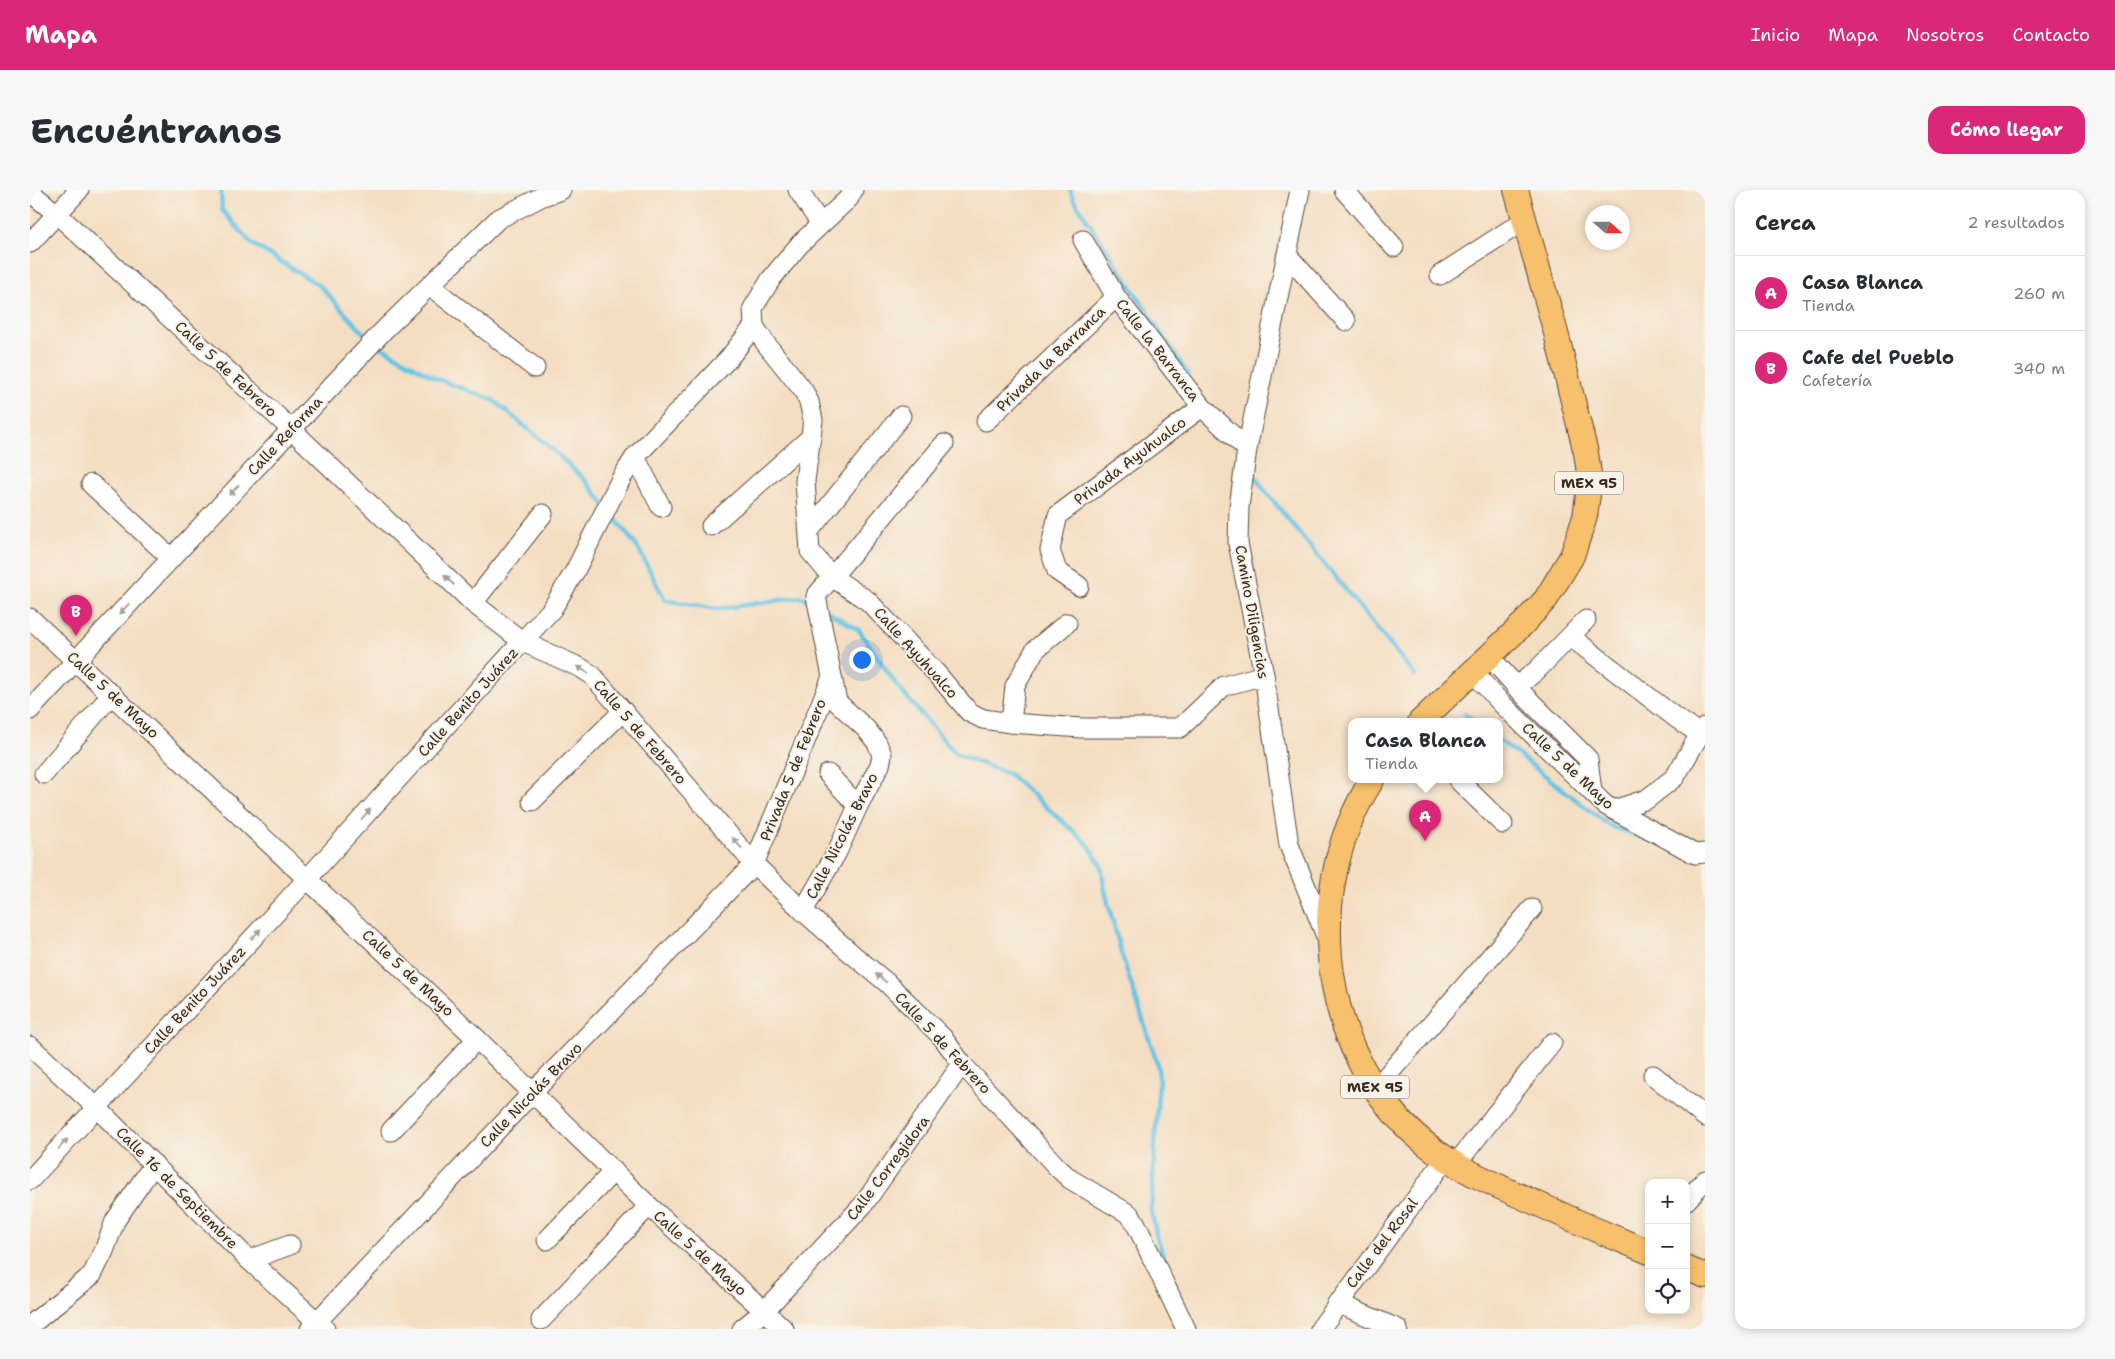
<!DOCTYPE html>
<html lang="es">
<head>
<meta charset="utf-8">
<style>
	:root { --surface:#fff; --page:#f7f7f7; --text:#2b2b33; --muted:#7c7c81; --line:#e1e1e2; --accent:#db2777 }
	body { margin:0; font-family:"Shantell Sans",sans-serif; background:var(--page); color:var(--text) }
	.controls { position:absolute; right:15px; bottom:15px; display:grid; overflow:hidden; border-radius:10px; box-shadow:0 2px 8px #0003 }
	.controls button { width:45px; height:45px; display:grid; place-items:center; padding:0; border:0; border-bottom:1px solid var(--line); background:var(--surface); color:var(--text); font:25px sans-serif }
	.compass { position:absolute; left:1555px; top:15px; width:45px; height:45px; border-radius:50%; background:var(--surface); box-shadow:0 2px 8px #0003; rotate:111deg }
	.you { position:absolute; left:831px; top:469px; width:18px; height:18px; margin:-12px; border:4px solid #fff; border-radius:50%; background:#1a73e8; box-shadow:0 0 0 8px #1a73e833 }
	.badge { display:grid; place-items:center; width:32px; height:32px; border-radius:50%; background:var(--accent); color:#fff; font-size:16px; font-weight:700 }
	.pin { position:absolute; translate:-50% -41px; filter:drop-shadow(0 1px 2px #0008) }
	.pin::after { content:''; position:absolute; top:26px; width:18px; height:15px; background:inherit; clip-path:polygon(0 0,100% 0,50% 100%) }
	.popup { position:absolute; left:1318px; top:528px; width:155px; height:65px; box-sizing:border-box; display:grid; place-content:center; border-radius:10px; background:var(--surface); filter:drop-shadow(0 1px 4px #0005); font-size:16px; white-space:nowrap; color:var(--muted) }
	.popup b { font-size:19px; color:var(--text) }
	.popup::after { content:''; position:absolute; left:50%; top:100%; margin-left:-10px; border:10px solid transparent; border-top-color:var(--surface) }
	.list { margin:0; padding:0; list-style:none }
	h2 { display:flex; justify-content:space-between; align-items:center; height:65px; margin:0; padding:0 20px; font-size:21px }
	h2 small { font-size:16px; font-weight:400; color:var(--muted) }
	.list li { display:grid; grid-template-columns:32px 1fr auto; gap:15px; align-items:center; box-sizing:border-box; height:75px; padding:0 20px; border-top:1px solid var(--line) }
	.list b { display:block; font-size:19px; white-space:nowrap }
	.list p { margin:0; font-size:16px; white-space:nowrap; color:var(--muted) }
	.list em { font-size:16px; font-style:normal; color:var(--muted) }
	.icon { flex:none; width:28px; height:28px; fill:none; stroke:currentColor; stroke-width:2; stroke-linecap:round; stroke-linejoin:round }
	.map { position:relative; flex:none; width:1675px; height:1139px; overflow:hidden; border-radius:15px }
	header { display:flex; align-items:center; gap:30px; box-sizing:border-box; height:70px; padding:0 25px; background:var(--accent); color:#fff }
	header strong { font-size:24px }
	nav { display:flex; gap:28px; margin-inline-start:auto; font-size:18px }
	.intro { display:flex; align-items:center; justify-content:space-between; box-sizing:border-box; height:120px; padding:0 30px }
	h1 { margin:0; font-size:35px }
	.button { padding:12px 22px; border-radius:15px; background:var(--accent); color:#fff; font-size:18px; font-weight:700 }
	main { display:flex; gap:30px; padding:0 30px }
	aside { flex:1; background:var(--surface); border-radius:15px; box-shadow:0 2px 8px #0003 }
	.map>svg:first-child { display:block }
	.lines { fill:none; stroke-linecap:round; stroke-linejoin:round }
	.stream { stroke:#66c4e5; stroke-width:4.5 }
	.minor-casing { stroke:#574537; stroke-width:21 }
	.major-casing { stroke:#574537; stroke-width:26 }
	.minor { stroke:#fff; stroke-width:19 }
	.major { stroke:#f7c06c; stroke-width:24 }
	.oneway { fill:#a79f9a }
	.labels { text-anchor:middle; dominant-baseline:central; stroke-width:4; stroke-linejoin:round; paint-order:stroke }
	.shield { fill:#f7f3e8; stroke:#73665b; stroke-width:1 }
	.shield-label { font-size:14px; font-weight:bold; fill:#3b2a1e }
	.street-label { font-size:15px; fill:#3b2a1e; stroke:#f7f3e8 }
</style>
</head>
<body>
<header>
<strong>Mapa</strong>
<nav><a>Inicio</a><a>Mapa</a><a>Nosotros</a><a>Contacto</a></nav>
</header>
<div class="intro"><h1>Encuéntranos</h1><a class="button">Cómo llegar</a></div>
<main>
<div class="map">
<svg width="1675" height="1139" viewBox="0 0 1675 1139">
	<rect width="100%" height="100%" fill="#f7f3e8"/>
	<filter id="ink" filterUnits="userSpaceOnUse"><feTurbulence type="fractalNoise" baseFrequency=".02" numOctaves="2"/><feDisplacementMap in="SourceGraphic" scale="10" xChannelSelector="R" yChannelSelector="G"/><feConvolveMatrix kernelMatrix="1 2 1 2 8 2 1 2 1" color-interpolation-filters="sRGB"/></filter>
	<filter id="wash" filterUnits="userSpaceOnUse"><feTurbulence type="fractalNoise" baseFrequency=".0096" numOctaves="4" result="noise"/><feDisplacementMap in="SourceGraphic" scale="20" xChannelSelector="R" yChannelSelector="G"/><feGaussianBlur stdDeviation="1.12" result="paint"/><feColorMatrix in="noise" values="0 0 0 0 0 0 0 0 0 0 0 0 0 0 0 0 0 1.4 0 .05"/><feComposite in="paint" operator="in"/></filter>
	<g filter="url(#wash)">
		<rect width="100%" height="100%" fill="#f4dec2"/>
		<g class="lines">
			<g class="stream">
				<path d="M191,0L192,20L221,53L290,96L340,150"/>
				<path d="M1040,0L1044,10L1158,184"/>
				<path d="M346,154L405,188L463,210L520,257L556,291L574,314"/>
				<path d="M1221,280L1232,297L1385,485"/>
				<path d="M580,322L608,358L635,410L687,419L772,407L782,413"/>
				<path d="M795,420L829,440L868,497L926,564L979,584L1058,654L1071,675L1075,701L1091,763L1127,873L1129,888L1121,1020L1127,1047L1138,1080"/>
				<path d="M1435,524L1446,532"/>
				<path d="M1469,550L1580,636L1625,652"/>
			</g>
		</g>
	</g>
	<g filter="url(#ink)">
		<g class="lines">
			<g class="minor-casing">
				<g id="minor">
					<path d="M768,0L790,33"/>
					<path d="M1270,0L1217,259L1209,317L1208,353L1234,485L1259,655L1298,751"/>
					<path d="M1314,0L1364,57"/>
					<path d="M0,2L27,24L261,239L443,413L493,452L551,478L562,485L724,674L773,721L822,764L856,792L887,822L913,848L932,874L1027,977L1040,989L1099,1024L1105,1032L1156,1139"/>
					<path d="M1053,50L1086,107L1172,217L1217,259"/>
					<path d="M0,53L49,0"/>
					<path d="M1257,65L1316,131"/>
					<path d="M1410,85L1495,30"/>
					<path d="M400,96L505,178"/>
					<path d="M724,136L736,154L773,200L779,212L783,230L775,291L780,361L802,387L838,411L908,485L939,522L953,529L981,533L1051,538H1150L1194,496L1234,485"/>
					<path d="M956,231L1086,107"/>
					<path d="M605,267L631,317"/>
					<path d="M61,294L141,368"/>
					<path d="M681,336L781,247"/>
					<path d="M779,341L871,226"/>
					<path d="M1049,396L1027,381L1020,360L1028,325L1172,217"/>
					<path d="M443,413L513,324"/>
					<path d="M0,428L447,849L619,1016L754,1139"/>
					<path d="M1541,447L1646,528L1670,544L1675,537"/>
					<path d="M1459,466L1494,505L1558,569L1562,602"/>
					<path d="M1442,481L1471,513L1575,615L1665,664L1675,663"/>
					<path d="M1486,497L1506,481L1556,430"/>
					<path d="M0,520L354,140L468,29L513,6L531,0"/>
					<path d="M981,533L985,496L1005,460L1037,433"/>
					<path d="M14,584L82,504"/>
					<path d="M798,584L828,616"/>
					<path d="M1428,590L1473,634"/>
					<path d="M502,611L593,521"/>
					<path d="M1584,620L1617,609L1645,587L1670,544"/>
					<path d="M773,721L807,662L828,616L850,575L852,565L847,553L837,540L807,512L786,406L914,254"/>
					<path d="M0,856L66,917L219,1070L295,1139"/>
					<path d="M1623,885L1675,927"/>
					<path d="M1346,898L1502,719"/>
					<path d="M361,941L447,849"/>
					<path d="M1426,974L1522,853"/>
					<path d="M0,990L278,688L522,419L545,381L591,289L605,267L699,168L724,136L723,118L741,89L770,54L819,8L823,0"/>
					<path d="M1656,1011L1675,990"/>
					<path d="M517,1050L584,981"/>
					<path d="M219,1070L260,1055"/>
					<path d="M1307,1113L1368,1139"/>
					<path d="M511,1130C548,1092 582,1053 619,1016"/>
					<path d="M3,1133L62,1085L74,1061L85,1031L124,974"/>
					<path d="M280,1139L502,903L724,674L802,487"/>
					<path d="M712,1139L734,1121L833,1015L932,874"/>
					<path d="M1290,1139L1416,968"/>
				</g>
			</g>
			<g class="major-casing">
				<g id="major">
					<path d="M1390,532L1493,434L1516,409L1542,366L1555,327L1560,290L1556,263L1526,143L1486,0"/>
					<path d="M1342,590C1265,710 1292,890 1417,969C1445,987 1477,1000 1508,1014C1545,1031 1582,1047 1619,1062"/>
					<path d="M1656,1078L1675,1086"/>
				</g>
			</g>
			<use href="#minor" class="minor"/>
			<use href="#major" class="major"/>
		</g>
		<defs><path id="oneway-solid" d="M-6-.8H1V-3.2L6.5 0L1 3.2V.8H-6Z" transform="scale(1.25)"/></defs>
		<g class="oneway">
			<use href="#oneway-solid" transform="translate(204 300) rotate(133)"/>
			<use href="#oneway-solid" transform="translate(419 390) rotate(-136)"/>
			<use href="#oneway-solid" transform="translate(94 419) rotate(133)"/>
			<use href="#oneway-solid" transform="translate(553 480) rotate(-148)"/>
			<use href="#oneway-solid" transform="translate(336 624) rotate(-48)"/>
			<use href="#oneway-solid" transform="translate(707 653) rotate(-131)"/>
			<use href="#oneway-solid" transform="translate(226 744) rotate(-47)"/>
			<use href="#oneway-solid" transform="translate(851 788) rotate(-141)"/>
			<use href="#oneway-solid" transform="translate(33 954) rotate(-48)"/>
		</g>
	</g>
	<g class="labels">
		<g class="shield">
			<rect x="1525" y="281.5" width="68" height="23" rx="4"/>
			<rect x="1311" y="885.5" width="68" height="23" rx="4"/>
		</g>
		<g class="shield-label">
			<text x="1559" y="293">MEX 95</text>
			<text x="1345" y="897">MEX 95</text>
		</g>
		<g class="street-label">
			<text transform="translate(1128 160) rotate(52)">Calle la Barranca</text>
			<text transform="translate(1021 169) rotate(-44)">Privada la Barranca</text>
			<text transform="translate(196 179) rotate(43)">Calle 5 de Febrero</text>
			<text transform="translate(255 246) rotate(-47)">Calle Reforma</text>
			<text transform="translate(1100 271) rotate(-37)">Privada Ayuhualco</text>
			<text transform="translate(1222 422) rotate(80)">Camino Diligencias</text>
			<text transform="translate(886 463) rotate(48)">Calle Ayuhualco</text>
			<text transform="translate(83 505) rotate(43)">Calle 5 de Mayo</text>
			<text transform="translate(438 512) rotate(-48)">Calle Benito Juárez</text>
			<text transform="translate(610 542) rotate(49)">Calle 5 de Febrero</text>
			<text transform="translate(1538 576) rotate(43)">Calle 5 de Mayo</text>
			<text transform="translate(763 580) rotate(-68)">Privada 5 de Febrero</text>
			<text transform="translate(812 646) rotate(-63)">Calle Nicolás Bravo</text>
			<text transform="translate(378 783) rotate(43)">Calle 5 de Mayo</text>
			<text transform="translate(165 810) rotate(-47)">Calle Benito Juárez</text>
			<text transform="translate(913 853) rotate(47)">Calle 5 de Febrero</text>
			<text transform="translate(501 905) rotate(-46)">Calle Nicolás Bravo</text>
			<text transform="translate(858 978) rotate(-53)">Calle Corregidora</text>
			<text transform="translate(147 998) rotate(45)">Calle 16 de Septiembre</text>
			<text transform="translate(1352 1053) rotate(-53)">Calle del Rosal</text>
			<text transform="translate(670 1063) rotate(42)">Calle 5 de Mayo</text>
		</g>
	</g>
</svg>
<div class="controls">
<button>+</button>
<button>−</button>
<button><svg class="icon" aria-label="locate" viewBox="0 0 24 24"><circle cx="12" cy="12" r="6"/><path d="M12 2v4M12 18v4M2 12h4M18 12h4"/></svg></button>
</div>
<svg class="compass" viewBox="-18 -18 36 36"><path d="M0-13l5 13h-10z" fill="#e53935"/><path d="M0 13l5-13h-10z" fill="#7c7c81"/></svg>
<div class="you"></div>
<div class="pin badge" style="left:1395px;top:651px">A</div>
<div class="popup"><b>Casa Blanca</b>Tienda</div>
<div class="pin badge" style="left:46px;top:446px">B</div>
</div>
<aside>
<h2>Cerca<small>2 resultados</small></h2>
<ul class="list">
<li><span class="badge">A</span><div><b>Casa Blanca</b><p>Tienda</p></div><em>260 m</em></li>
<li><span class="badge">B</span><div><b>Cafe del Pueblo</b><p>Cafetería</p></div><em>340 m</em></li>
</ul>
</aside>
</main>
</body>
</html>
